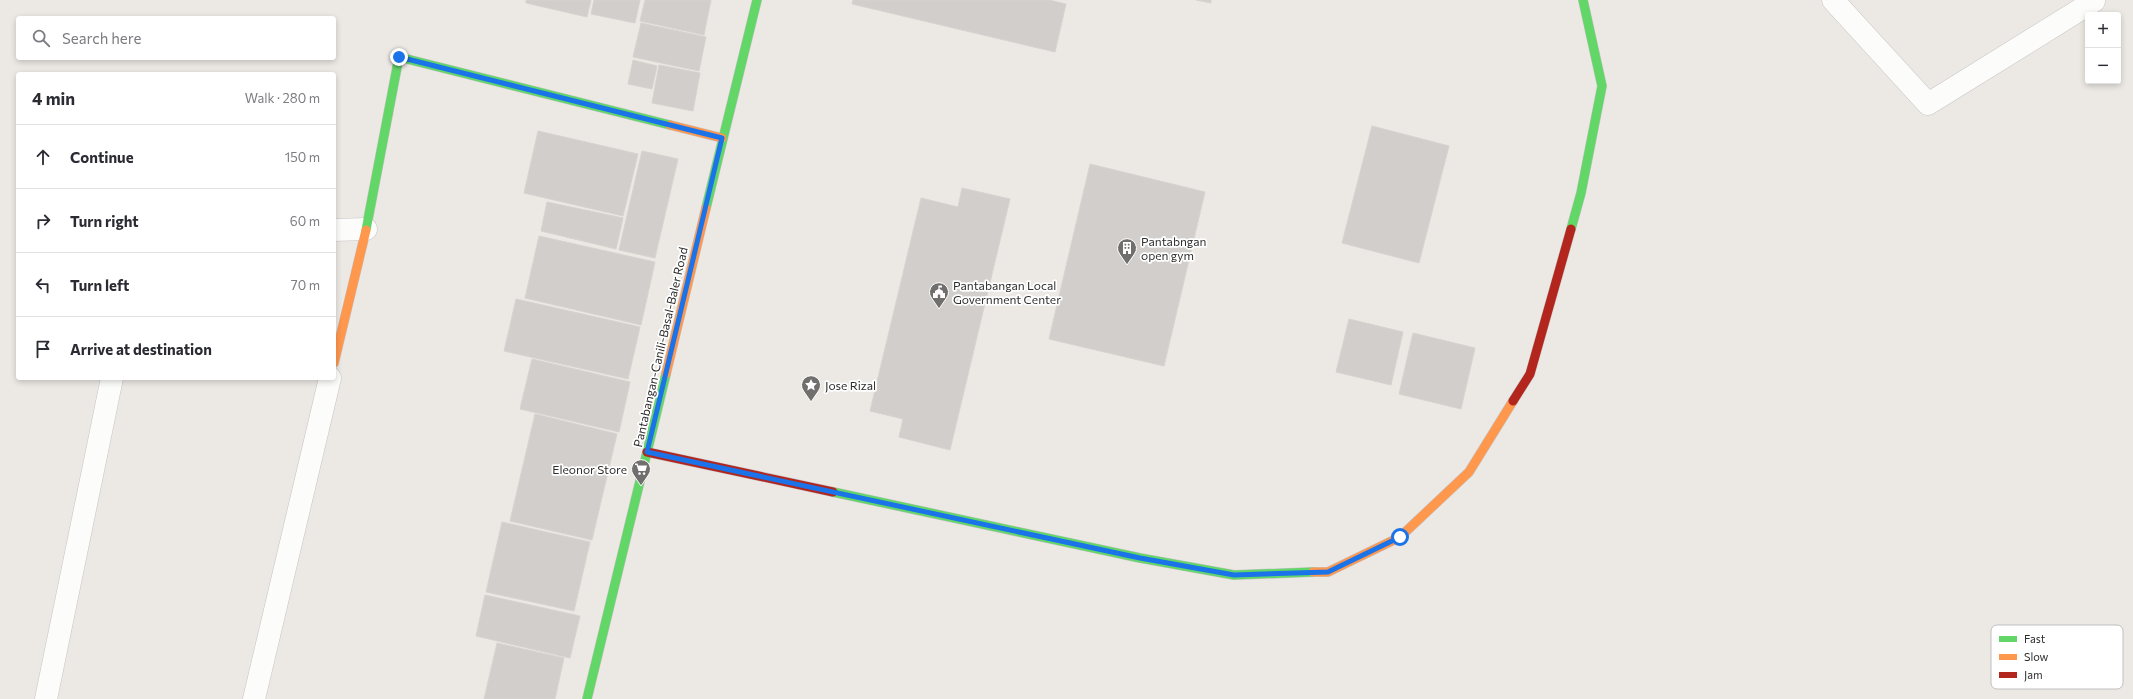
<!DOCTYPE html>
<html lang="en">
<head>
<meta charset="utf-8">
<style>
	:root { --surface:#fff; --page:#f2f2f3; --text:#2b2b33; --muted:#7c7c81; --line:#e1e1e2 }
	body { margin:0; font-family:Commissioner,sans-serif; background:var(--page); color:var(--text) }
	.controls { position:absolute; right:12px; top:12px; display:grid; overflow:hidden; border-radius:4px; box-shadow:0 2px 6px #0003 }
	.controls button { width:36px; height:36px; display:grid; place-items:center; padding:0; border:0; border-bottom:1px solid var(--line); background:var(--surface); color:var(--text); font:20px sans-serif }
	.stop { position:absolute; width:12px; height:12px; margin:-9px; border:3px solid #1a73e8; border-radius:50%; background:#fff }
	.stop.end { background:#1a73e8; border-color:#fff; box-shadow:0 1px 4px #0008 }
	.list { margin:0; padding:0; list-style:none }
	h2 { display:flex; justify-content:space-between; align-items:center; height:52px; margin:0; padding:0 16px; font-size:17px }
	h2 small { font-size:13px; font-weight:400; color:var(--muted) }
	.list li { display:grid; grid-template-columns:26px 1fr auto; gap:12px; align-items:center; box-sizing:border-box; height:64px; padding:0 16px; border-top:1px solid var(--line) }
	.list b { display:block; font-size:15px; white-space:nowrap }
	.list em { font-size:13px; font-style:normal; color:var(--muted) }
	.icon { flex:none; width:22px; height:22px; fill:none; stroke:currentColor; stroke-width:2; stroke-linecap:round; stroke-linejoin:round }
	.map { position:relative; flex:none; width:2133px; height:699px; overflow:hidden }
	.search { position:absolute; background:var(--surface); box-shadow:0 2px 6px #0003; left:16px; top:16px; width:320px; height:44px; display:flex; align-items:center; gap:10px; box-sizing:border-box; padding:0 14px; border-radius:4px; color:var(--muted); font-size:15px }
	.panel { position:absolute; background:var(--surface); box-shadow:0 2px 6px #0003; left:16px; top:72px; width:320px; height:308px; border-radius:4px }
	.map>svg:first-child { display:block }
	.building { fill:#d1cecb; stroke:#d7d4d0 }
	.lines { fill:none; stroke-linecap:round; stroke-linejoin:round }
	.street-casing { stroke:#c5c4c5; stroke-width:23 }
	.fast-casing { stroke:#c5c4c5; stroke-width:10 }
	.slow-casing { stroke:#c5c4c5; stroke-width:10 }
	.jam-casing { stroke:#c5c4c5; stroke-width:10 }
	.street { stroke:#fcfcfb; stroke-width:22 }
	.fast { stroke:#63d668; stroke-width:9 }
	.slow { stroke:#ff974d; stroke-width:9 }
	.jam { stroke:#b3261e; stroke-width:9 }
	.route { stroke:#1a73e8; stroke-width:5 }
	.labels { text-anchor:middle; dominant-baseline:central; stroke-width:3.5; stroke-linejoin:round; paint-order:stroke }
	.poi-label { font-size:12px; fill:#2e2e2e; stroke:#fff; text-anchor:start }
	.street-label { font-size:12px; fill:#2e2e2e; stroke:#fff }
	.key { fill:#fff; stroke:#c0c0c0; stroke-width:1 }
	.key-label { font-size:11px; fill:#2e2e2e }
</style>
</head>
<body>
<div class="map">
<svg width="2133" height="699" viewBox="0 0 2133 699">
	<rect width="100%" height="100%" fill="#ece8e4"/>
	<g class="building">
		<path d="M526,0H591L587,17L526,3Z"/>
		<path d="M594,0H640L635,23L591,14Z"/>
		<path d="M645,0H711L704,35L640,21Z"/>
		<path d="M853,0H1049L1066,4L1055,52L852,4Z"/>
		<path d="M1196,0H1211V3Z"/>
		<path d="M641,23L706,37L699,71L633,57Z"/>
		<path d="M633,60L657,66L652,89L628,84Z"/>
		<path d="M659,65L700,73L693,111L652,103Z"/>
		<path d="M1372,126L1449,146L1419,263L1342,243Z"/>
		<path d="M538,131L638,154L623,216L524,193Z"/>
		<path d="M642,151L678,159L655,258L619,250Z"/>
		<path d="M1090,164L1205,192L1164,366L1049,339Z"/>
		<path d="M962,188L1010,199L950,450L899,437L903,419L870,411L921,198L958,207Z"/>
		<path d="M547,202L623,218L616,249L541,231Z"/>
		<path d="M539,236L655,262L641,325L525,298Z"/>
		<path d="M516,299L640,327L628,379L504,351Z"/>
		<path d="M1349,319L1403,332L1391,385L1336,372Z"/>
		<path d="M1413,333L1475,348L1461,409L1399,394Z"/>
		<path d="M532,359L630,382L619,432L520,409Z"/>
		<path d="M535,414L617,434L592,540L510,521Z"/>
		<path d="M502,522L590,542L574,611L486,592Z"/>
		<path d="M485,595L580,616L570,658L476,636Z"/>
		<path d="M497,643L564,658L555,699H484Z"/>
	</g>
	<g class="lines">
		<g class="street-casing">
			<g id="street">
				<path d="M1833,0L1928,104L2094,1"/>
				<path d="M334,230L366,229"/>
				<path d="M46,699L112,378"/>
				<path d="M254,699L330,378"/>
			</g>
		</g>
		<g class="fast-casing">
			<g id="fast">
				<path d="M706,208L757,0"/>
				<path d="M1571,229L1581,193L1602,86L1583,0"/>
				<path d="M366,230L399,57L670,125"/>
				<path d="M833,492L1140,558L1234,575L1313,572"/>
				<path d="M587,699L666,374"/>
			</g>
		</g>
		<g class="slow-casing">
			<g id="slow">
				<path d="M670,125L722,138"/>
				<path d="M334,363L366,230"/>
				<path d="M666,374L706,208"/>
				<path d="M1313,572H1328L1400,537L1469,472L1513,401"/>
			</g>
		</g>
		<g class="jam-casing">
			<g id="jam">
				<path d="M1513,401L1530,374L1571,229"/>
				<path d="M647,452L833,492"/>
			</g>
		</g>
		<use href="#street" class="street"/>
		<use href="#fast" class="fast"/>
		<use href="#slow" class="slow"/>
		<use href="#jam" class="jam"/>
	</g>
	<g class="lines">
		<path class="route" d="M399,57L722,138L647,452L1140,558L1234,575L1328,572L1400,537"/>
	</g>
	<defs>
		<g id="building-pin" transform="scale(1)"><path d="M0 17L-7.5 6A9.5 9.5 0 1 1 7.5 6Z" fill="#706f6e" stroke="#fff"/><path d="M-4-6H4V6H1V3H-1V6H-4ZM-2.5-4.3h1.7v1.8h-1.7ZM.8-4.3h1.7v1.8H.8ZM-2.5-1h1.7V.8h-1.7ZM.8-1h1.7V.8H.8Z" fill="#fff"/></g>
		<g id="civic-pin" transform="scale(1)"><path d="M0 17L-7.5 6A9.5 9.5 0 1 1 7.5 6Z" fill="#706f6e" stroke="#fff"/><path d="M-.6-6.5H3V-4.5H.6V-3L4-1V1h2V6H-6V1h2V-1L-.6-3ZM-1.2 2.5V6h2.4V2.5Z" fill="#fff"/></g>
		<g id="sight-pin" transform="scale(1)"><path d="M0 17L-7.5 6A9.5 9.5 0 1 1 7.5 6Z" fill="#706f6e" stroke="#fff"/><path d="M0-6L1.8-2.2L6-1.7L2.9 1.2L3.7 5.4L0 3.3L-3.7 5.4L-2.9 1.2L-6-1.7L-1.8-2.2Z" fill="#fff"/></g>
		<g id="supermarket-pin" transform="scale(1)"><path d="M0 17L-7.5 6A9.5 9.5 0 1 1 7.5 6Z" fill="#706f6e" stroke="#fff"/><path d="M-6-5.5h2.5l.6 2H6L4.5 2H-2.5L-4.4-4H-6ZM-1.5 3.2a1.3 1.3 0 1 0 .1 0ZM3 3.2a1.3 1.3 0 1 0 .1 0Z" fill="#fff"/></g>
	</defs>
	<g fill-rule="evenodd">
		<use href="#building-pin" x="1127" y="248"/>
		<use href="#civic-pin" x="939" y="292"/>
		<use href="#sight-pin" x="811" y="385"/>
		<use href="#supermarket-pin" x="641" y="469"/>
	</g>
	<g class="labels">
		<g class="poi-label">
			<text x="1141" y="241">Pantabngan<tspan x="1141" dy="14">open gym</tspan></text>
			<text x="953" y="285">Pantabangan Local<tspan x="953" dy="14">Government Center</tspan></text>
			<text x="825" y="385">Jose Rizal</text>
			<text x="627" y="469" text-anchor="end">Eleonor Store</text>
		</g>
		<g class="street-label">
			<text transform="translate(660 347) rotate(-77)">Pantabangan-Canili-Basal-Baler Road</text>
		</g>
	</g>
	<rect x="1991" y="625" width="132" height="64" rx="6" class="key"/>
	<rect x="1999" y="636" width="18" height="6" fill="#63d668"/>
	<rect x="1999" y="654" width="18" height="6" fill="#ff974d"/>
	<rect x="1999" y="672" width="18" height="6" fill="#b3261e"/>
	<g class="key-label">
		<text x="2024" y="643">Fast</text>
		<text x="2024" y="661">Slow</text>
		<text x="2024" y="679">Jam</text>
	</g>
</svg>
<div class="controls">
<button>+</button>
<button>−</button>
</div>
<div class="stop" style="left:1400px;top:537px"></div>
<div class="stop end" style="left:399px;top:57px"></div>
<div class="search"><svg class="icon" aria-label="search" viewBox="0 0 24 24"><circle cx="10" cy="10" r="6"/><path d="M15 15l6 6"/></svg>Search here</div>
<section class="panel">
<h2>4 min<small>Walk · 280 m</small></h2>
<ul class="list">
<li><svg class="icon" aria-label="ahead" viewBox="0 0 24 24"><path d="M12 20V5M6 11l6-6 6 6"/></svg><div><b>Continue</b></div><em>150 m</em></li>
<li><svg class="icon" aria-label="right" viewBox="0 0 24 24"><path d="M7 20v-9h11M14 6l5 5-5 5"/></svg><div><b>Turn right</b></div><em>60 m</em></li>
<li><svg class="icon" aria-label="left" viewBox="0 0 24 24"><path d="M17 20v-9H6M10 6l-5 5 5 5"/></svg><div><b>Turn left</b></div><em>70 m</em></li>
<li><svg class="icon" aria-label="arrive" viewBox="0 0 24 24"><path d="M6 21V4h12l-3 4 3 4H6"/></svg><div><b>Arrive at destination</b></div></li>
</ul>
</section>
</div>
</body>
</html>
